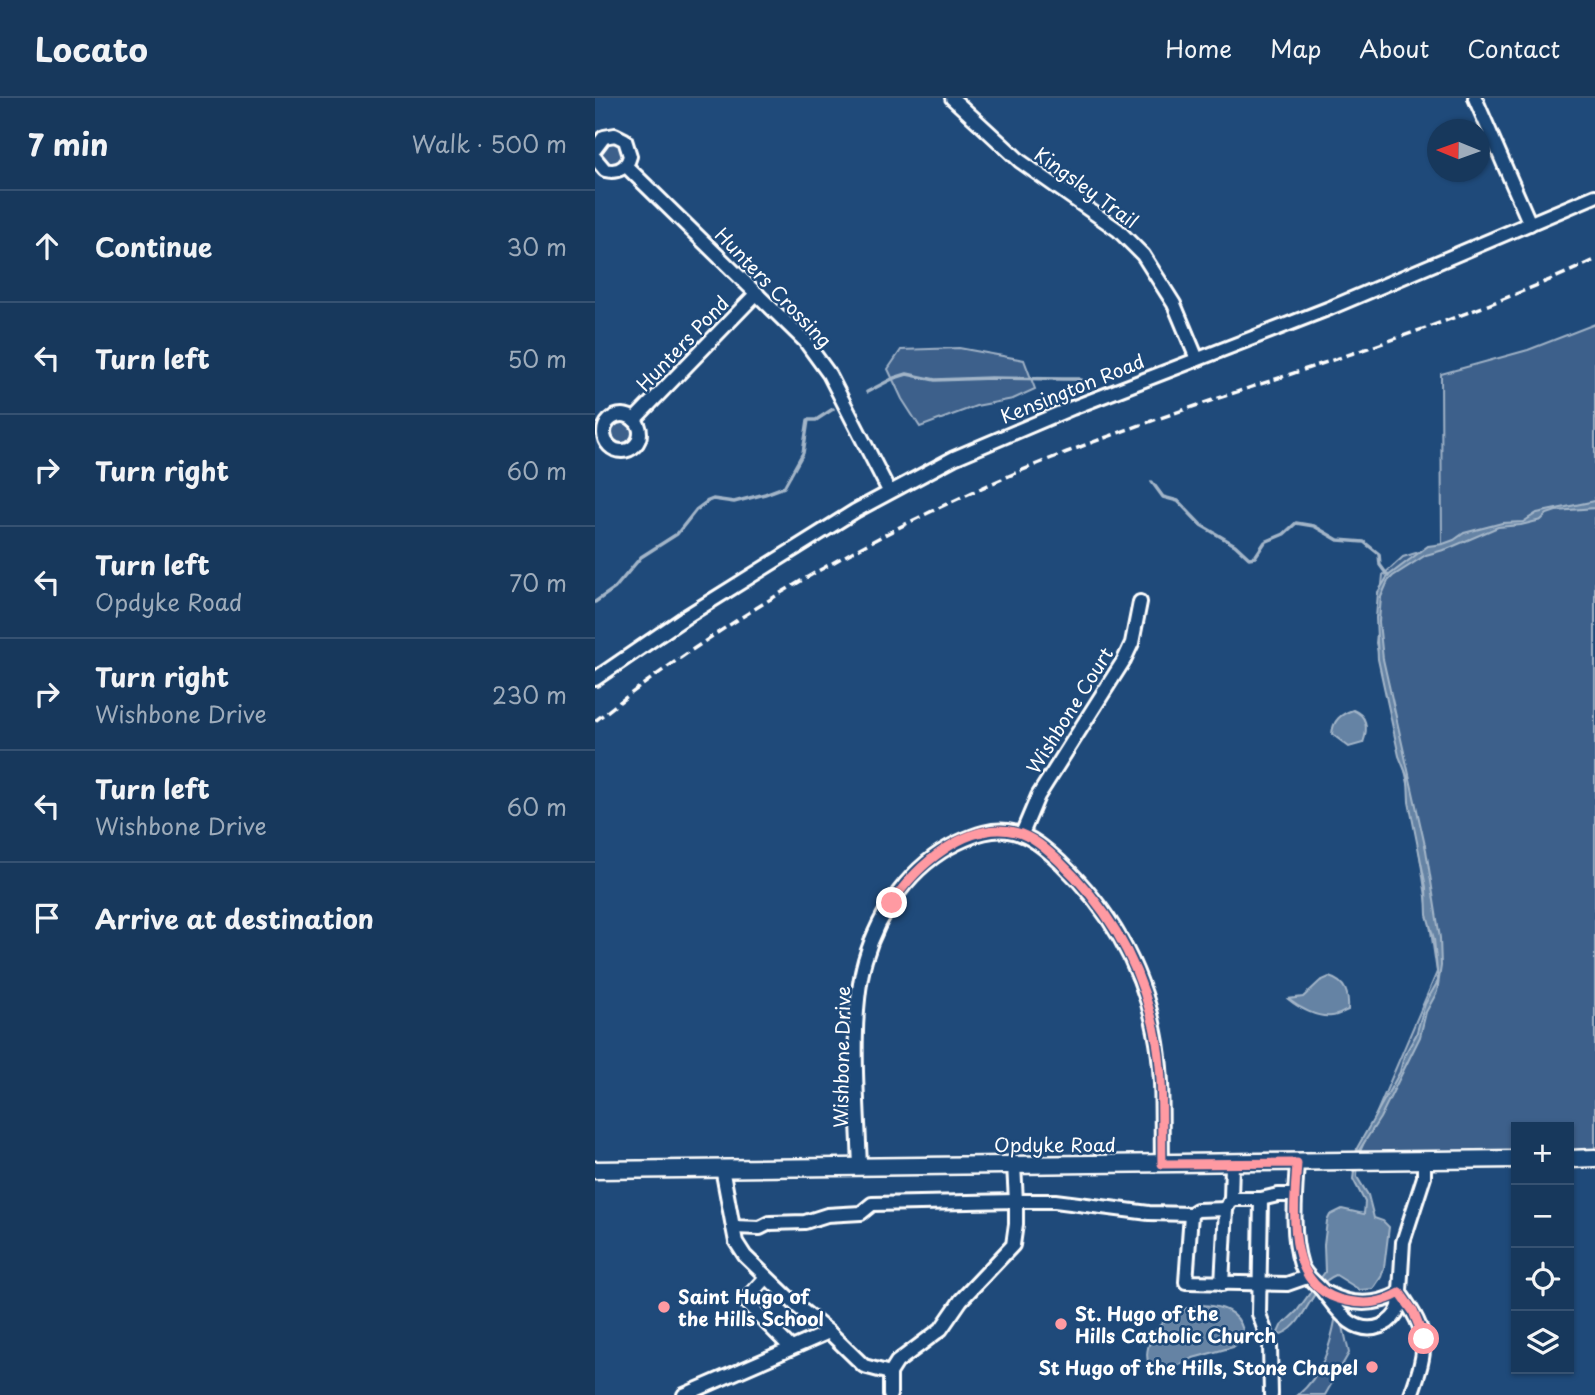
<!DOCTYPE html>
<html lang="en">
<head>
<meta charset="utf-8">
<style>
	:root { --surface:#17385c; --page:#244365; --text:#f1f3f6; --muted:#9eacbb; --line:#365272 }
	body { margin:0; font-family:"Playpen Sans",sans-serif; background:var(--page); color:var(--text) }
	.controls { position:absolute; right:21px; bottom:21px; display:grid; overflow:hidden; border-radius:0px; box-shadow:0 2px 5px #0004 }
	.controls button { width:63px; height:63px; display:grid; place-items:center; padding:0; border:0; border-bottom:2px solid var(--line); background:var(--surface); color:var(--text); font:35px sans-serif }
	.compass { position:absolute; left:832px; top:21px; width:63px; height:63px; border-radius:50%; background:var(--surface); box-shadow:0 2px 5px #0004; rotate:271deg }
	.stop { position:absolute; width:21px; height:21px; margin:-16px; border:5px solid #ff9aa2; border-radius:50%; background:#fff }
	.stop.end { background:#ff9aa2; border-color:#fff; box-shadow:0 2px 7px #0008 }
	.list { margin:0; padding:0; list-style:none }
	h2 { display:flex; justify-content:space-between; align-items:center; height:91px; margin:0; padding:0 28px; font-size:30px }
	h2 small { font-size:23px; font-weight:400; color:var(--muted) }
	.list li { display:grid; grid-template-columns:46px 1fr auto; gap:21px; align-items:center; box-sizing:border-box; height:112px; padding:0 28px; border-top:2px solid var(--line) }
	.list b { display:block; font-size:26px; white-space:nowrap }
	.list p { margin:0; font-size:23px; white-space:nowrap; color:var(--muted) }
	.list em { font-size:23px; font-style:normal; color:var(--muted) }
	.icon { flex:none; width:38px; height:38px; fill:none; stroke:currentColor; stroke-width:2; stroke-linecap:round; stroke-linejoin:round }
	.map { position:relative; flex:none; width:1000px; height:1297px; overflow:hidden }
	header { display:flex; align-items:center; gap:42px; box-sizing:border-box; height:98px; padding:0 35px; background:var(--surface); border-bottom:2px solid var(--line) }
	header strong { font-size:33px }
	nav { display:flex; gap:38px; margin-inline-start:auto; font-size:24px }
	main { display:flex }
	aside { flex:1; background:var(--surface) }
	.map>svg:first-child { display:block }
	.green { fill:#3c618b; stroke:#9eb0c5; stroke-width:2 }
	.water { fill:#6583a4; stroke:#a3b5c8; stroke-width:2 }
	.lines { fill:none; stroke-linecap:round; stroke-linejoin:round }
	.stream { stroke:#a3b5c8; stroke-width:3.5 }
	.minor-casing { stroke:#fff; stroke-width:18 }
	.major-casing { stroke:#fff; stroke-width:21 }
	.minor { stroke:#1f4a7a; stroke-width:12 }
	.major { stroke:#1f4a7a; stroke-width:16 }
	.rail { stroke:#fff; stroke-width:3.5; stroke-dasharray:10 5; stroke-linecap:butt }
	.route { stroke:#ff9aa2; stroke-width:9 }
	.poi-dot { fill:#ff9aa2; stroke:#1f4a7a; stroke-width:2.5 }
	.labels { text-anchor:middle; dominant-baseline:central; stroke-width:5; stroke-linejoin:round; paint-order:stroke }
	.street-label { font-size:19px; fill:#fff; stroke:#1f4a7a }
	.poi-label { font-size:19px; font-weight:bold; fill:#fff; stroke:#1f4a7a; text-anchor:start }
</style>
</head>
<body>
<header>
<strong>Locato</strong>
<nav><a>Home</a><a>Map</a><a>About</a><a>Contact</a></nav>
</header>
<main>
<aside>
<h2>7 min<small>Walk · 500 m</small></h2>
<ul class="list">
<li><svg class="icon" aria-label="ahead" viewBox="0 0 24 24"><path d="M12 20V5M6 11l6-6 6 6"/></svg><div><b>Continue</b></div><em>30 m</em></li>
<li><svg class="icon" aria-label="left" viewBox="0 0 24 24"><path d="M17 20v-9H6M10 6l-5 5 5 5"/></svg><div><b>Turn left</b></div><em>50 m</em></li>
<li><svg class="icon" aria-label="right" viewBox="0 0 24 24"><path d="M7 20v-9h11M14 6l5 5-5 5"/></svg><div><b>Turn right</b></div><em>60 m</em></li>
<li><svg class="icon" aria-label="left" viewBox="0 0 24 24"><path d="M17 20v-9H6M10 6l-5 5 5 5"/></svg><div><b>Turn left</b><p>Opdyke Road</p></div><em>70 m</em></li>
<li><svg class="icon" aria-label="right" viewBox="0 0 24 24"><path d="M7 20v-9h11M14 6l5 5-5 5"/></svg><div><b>Turn right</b><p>Wishbone Drive</p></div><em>230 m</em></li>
<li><svg class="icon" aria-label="left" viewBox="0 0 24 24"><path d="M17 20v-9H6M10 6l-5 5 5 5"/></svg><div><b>Turn left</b><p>Wishbone Drive</p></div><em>60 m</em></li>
<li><svg class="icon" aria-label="arrive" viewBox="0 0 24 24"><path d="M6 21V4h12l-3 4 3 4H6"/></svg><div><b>Arrive at destination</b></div></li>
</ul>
</aside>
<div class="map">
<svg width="1000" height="1297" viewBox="0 0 1000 1297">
	<rect width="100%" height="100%" fill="#1f4a7a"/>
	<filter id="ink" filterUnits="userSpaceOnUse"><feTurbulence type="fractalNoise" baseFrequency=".0143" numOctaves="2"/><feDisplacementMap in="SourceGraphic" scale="14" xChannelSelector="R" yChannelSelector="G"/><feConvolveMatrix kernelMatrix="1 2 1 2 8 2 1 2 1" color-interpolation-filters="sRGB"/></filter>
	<g filter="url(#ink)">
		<g class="green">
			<circle cx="17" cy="55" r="11"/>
			<path d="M1000,226V1052H974V1029H921V1053L764,1056L842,874L817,703L781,545L788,477L808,459L847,447L846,276L933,252Z"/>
			<path d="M364,250L429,262L440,291L418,301L381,308L325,329L307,301L293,271L306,252Z"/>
			<circle cx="27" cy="335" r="11"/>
			<path d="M741,1218L747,1224L754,1255L730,1297H703C728,1276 735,1249 741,1218Z"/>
		</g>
		<g class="water">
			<path d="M1000,403V410L961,413L952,416L946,422L926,427L903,429L852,451L831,457L798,478L793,483L786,499L784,524L788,561L831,752L845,840L846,868L842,894L831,914L825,939L785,1020L763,1054L762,1079L773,1097L779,1120L788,1123L794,1129L789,1170L786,1179L778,1191L765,1192L741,1177C713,1188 711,1232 682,1237L686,1228L702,1213L730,1174L729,1147L732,1123L735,1117L747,1111L769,1116L770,1104L758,1081L762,1050L805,974L809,958L821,937L830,906L843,883L839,841L832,817L831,789L814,704L813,680L804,658L783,561L781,520L783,494L793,478L833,448L848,446L859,442L869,435L907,425L928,424L942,415Z"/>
			<path d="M758,612C773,618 773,631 768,645L754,649L737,636C738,622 746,616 758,612Z"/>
			<path d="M734,879C751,884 754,896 753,912C748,914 742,918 737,918C722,920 704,910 693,901L708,899L725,883Z"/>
			<path d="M607,1207C626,1208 643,1213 648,1232L644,1244L638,1249L598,1260L572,1273L557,1271C543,1253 563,1224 580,1215C588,1210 598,1209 607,1207Z"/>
		</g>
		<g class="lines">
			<g class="stream">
				<path d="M272,294L299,280L312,276L340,282L396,280L468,281H483L491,284"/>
				<path d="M557,384L568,399L583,403L606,427L640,447L654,460L660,459L670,444L689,436L701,425L719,428L743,442L769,444L784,456L785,467L793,478"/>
				<path d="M0,504L20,490L46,459L82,436L101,412L113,403L118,401L139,404L170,396L189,389L208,355L213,322H221L238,311"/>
			</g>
			<g class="minor-casing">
				<g id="minor">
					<path d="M357,0L425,63L523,132L548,157L579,206L602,261"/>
					<path d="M880,0L935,126"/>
					<path d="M0,51L9,39L20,37L30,42L35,58C32,70 22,75 10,72L0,60"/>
					<path d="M31,68L210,243L234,276L294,393"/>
					<circle cx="27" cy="335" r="18"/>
					<path d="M39,322L162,195"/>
					<path d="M0,581L92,518L260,413L359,360L477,310L735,210L1000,98"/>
					<path d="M427,736L443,698L529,562L537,545L545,504"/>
					<path d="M702,1065C700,1097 696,1136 706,1167C710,1178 719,1183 727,1192C741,1210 758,1239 786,1228C795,1224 801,1218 804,1209L808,1144L829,1079V1063"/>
					<path d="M419,1067L421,1103H460L554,1115L596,1116L602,1112L631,1111"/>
					<path d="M265,1069C263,1008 254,919 270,862C284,814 316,767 362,745C379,737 399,729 418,734C437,738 453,753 466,765C515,812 547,868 560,934C569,977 566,1022 567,1066"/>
					<path d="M127,1070L138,1129L165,1130L175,1125L210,1124L232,1117L266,1115L277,1106L421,1103V1126L418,1147L366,1202L346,1231L302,1264L295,1275V1297"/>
					<path d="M636,1101H666L683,1097H700"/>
					<path d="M666,1101L664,1216L675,1247L676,1297"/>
					<path d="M596,1116L591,1184L692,1186L712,1179"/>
					<path d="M138,1129L141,1144L150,1158L203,1209L234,1234L269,1268L295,1275"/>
					<path d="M171,1179L154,1198L153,1206L196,1250"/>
					<path d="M627,1186L631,1111L636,1101L637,1066"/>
					<path d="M732,1195C756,1208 781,1208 805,1195"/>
					<path d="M805,1195C835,1237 833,1249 816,1297"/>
					<path d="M89,1297L234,1234"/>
				</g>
			</g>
			<g class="major-casing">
				<g id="major">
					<path d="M974,1061L1000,1060"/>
					<path d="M0,1072L921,1061"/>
				</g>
			</g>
			<use href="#minor" class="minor"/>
			<use href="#major" class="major"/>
			<path class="rail" d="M0,623C144,510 302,421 472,354C646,287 830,240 1000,162"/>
		</g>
	</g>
	<g class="lines" filter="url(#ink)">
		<path class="route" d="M297,805C320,769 372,722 420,734C437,738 451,751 464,763C510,806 540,856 556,917C570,965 566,1017 567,1066L702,1065C699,1112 689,1192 752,1203C772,1207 787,1205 805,1195L818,1213L829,1241"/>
	</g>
	<g class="poi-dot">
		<circle cx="69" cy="1209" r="7"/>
		<circle cx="466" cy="1226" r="7"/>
		<circle cx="777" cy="1269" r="7"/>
	</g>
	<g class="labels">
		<g class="street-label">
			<text transform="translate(492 89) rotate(36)">Kingsley Trail</text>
			<text transform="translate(179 189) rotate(46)">Hunters Crossing</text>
			<text transform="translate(87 245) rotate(-46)">Hunters Pond</text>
			<text transform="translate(477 290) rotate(-22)">Kensington Road</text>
			<text transform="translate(474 612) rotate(-58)">Wishbone Court</text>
			<text transform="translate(246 959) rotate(-89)">Wishbone Drive</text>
			<text x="460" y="1046">Opdyke Road</text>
		</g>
		<g class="poi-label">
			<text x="83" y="1198">Saint Hugo of<tspan x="83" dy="22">the Hills School</tspan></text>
			<text x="480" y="1215">St. Hugo of the<tspan x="480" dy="22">Hills Catholic Church</tspan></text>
			<text x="763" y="1269" text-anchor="end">St Hugo of the Hills, Stone Chapel</text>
		</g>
	</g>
</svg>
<div class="controls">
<button>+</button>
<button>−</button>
<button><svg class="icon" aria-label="locate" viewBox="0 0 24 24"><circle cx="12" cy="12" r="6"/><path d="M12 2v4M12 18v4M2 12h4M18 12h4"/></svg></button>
<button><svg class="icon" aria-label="layers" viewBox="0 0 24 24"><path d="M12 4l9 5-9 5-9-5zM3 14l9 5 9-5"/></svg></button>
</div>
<svg class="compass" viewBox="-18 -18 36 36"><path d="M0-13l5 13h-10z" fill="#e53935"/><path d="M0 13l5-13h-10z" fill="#9eacbb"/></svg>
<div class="stop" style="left:829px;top:1241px"></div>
<div class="stop end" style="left:297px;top:805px"></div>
</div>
</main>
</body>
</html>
